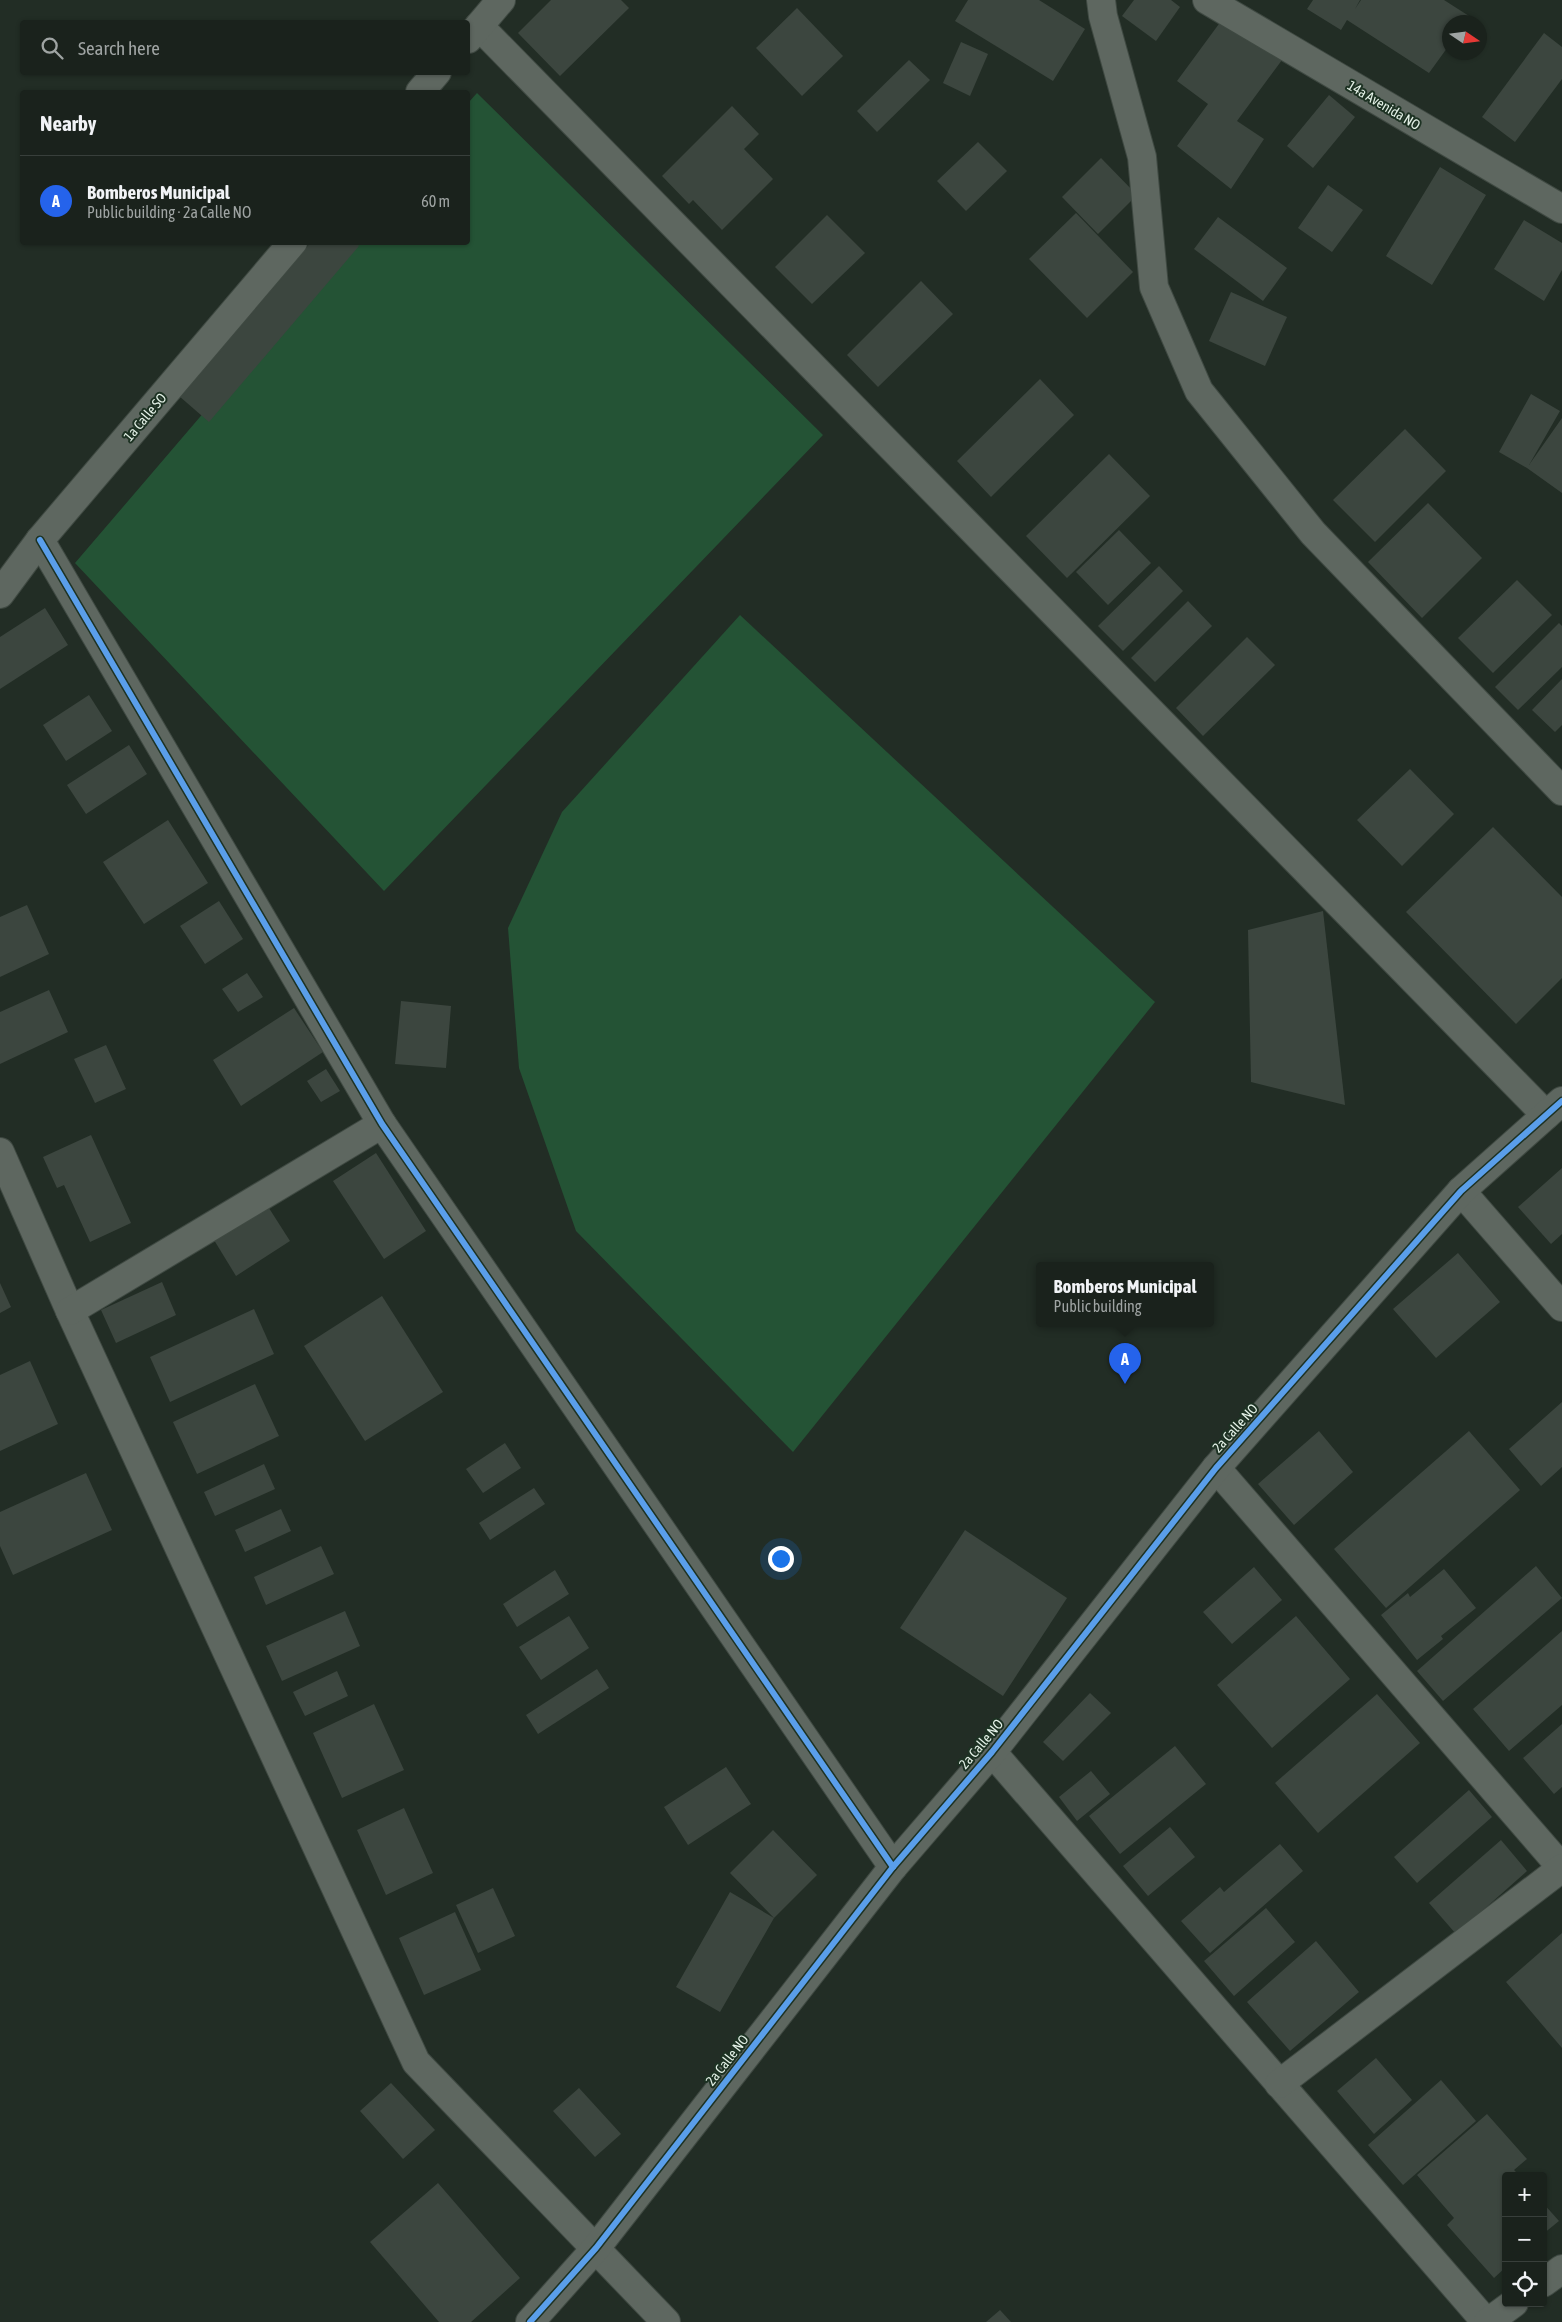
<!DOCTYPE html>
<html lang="en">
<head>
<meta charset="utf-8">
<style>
	:root { --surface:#1a221c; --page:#232a25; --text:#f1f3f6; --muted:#9fa4a3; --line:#383f3b; --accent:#2563eb }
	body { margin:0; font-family:"Asap Condensed",sans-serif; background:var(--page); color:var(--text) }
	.controls { position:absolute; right:15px; bottom:15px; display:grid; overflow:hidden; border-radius:5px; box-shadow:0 1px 4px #0004 }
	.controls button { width:45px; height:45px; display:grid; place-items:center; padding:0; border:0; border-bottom:1px solid var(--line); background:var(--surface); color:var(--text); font:25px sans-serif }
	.compass { position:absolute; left:1442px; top:15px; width:45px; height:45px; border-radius:50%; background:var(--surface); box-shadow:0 1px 4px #0004; rotate:103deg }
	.you { position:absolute; left:780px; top:1558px; width:18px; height:18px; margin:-12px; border:4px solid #fff; border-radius:50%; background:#1a73e8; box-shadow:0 0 0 8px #1a73e833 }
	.badge { display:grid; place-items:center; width:32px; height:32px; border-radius:50%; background:var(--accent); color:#fff; font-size:16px; font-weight:700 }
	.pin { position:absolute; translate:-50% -41px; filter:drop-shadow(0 1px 2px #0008) }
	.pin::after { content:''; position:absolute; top:26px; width:18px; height:15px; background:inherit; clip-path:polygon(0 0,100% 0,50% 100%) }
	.popup { position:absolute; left:1036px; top:1262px; width:178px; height:65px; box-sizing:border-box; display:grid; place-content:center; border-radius:5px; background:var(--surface); filter:drop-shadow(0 1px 4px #0005); font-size:16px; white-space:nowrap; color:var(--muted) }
	.popup b { font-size:19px; color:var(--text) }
	.popup::after { content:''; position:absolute; left:50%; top:100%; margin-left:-10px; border:10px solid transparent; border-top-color:var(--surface) }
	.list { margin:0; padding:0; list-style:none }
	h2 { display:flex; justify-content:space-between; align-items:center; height:65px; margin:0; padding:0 20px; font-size:21px }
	h2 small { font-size:16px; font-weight:400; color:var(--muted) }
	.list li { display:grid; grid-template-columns:32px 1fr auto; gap:15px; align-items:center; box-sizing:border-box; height:90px; padding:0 20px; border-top:1px solid var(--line) }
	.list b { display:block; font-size:19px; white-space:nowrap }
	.list p { margin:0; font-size:16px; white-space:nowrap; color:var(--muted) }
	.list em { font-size:16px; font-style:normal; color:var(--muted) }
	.icon { flex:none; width:28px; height:28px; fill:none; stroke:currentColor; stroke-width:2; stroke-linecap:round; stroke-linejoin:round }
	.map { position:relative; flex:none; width:1562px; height:2322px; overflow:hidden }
	.search { position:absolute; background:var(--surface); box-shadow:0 1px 4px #0004; left:20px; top:20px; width:450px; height:55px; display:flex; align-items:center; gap:12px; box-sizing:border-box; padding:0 18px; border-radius:5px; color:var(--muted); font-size:19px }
	.panel { position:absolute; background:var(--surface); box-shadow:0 1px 4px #0004; left:20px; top:90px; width:450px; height:155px; border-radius:5px }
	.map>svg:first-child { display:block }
	.green { fill:#245335 }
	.building { fill:#3c463f }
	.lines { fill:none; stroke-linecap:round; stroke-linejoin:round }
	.minor-casing { stroke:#3f4942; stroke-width:30 }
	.minor { stroke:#5e6760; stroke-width:28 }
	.cycleway-casing { stroke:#1d3223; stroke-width:9 }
	.cycleway { stroke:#5a9eea; stroke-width:6 }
	.labels { text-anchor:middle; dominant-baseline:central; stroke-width:4; stroke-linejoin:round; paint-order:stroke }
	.street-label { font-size:14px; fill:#e5f2e8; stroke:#1d3223 }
</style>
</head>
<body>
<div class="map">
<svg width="1562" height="2322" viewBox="0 0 1562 2322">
	<rect width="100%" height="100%" fill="#222d25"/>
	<g class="green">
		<path d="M477,93L823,435L384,891L75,563L349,243L468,242V103Z"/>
		<path d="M740,615L1155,1002L793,1452L576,1231L519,1068L508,928L562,812Z"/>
	</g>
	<g class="building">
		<path d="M551,0H621L629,8L560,76L518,33Z"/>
		<path d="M968,0H1039L1085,29L1053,81L955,21Z"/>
		<path d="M1134,0H1171L1180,7L1156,41L1122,16Z"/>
		<path d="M1313,0H1360L1355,9L1361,0H1444L1469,16L1464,22H1450V44L1429,73L1347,20L1341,30L1307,9Z"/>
		<path d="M797,8L843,56L802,96L756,48Z"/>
		<path d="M1224,17L1282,60L1237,121L1264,139L1231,189L1177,146L1208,104L1177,81Z"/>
		<path d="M1544,33L1562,47V79L1515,142L1482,117Z"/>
		<path d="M961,42L988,54L970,96L943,83Z"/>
		<path d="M909,60L930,80L877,132L857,111Z"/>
		<path d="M1329,95L1355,117L1313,168L1287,146Z"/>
		<path d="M732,106L759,134L744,149L773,179L722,230L693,200L689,204L662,176Z"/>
		<path d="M978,142L1007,171L966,211L937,181Z"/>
		<path d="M1101,158L1137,195L1098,234L1062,197Z"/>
		<path d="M1440,167L1486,195L1432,285L1386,256Z"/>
		<path d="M1328,185L1363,210L1332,252L1298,228Z"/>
		<path d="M1076,213L1133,272L1087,318L1029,259Z"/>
		<path d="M827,215L865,253L812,304L775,267Z"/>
		<path d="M1218,217L1287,268L1263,301L1194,249Z"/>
		<path d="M1524,220L1562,243V270L1544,301L1494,269Z"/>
		<path d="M311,242H355L359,246L209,422L179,396Z"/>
		<path d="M921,281L953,314L878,387L847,355Z"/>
		<path d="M1231,292L1287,317L1265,366L1209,341Z"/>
		<path d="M1040,379L1074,415L991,497L957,461Z"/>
		<path d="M1531,394L1560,411L1529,465L1562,418V493L1527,468L1499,452Z"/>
		<path d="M1405,429L1446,471L1375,542L1333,500Z"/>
		<path d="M1109,454L1150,496L1067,578L1026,536Z"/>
		<path d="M1428,503L1482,558L1422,618L1368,562Z"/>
		<path d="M1119,530L1151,563L1108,605L1076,572Z"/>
		<path d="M1159,566L1183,591L1123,651L1098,626Z"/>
		<path d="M1517,580L1552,615L1493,673L1458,638Z"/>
		<path d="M1188,601L1212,626L1155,682L1131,658Z"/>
		<path d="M45,608L68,645L0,689V637Z"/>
		<path d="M1559,623L1562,626V667L1518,710L1495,687Z"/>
		<path d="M1247,637L1275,665L1203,736L1176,708Z"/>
		<path d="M1562,679V725L1555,732L1532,710Z"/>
		<path d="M89,695L112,731L66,761L43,725Z"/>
		<path d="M129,745L147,774L86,814L67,785Z"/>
		<path d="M1410,769L1454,814L1402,866L1357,820Z"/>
		<path d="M168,820L208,883L144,924L103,862Z"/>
		<path d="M1493,827L1562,897V978L1516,1024L1406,912Z"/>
		<path d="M219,901L243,939L205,964L180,926Z"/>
		<path d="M27,905L49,954L0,977V917Z"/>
		<path d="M1323,911L1345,1105L1251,1082L1248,930Z"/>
		<path d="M247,973L263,997L238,1012L222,989Z"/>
		<path d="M49,990L68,1032L0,1064V1012Z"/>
		<path d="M401,1001L451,1006L446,1068L395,1064Z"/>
		<path d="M294,1008L323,1052L241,1106L213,1060Z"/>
		<path d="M106,1045L126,1089L95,1103L74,1059Z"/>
		<path d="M326,1069L340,1091L321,1102L307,1081Z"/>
		<path d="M91,1135L131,1223L90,1242L64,1185L57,1188L43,1157Z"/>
		<path d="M376,1153L426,1231L384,1259L333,1181Z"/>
		<path d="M1562,1168V1234L1551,1244L1518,1207Z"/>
		<path d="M267,1205L290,1241L236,1276L214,1240Z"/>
		<path d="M1458,1253L1500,1302L1436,1358L1393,1309Z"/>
		<path d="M162,1282L176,1315L116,1343L101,1310Z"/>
		<path d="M0,1283L11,1307L0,1313Z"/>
		<path d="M382,1296L443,1392L365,1441L304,1346Z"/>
		<path d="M254,1309L274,1354L170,1402L150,1357Z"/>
		<path d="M30,1361L58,1424L0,1451V1375Z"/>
		<path d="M255,1384L279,1436L197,1474L173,1422Z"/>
		<path d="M1562,1402V1467L1541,1486L1509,1449Z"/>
		<path d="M1319,1431L1353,1472L1294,1525L1258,1484Z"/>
		<path d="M1469,1431L1520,1490L1386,1608L1334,1549Z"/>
		<path d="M505,1443L521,1468L483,1493L466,1469Z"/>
		<path d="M264,1464L275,1489L215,1516L204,1492Z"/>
		<path d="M86,1473L112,1530L13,1575L0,1546V1512Z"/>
		<path d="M534,1488L545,1504L490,1540L479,1523Z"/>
		<path d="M281,1509L291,1531L245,1552L235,1530Z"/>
		<path d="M965,1530L1067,1598L1003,1696L900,1628Z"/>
		<path d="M321,1546L334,1574L266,1605L254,1577Z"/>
		<path d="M1536,1566L1562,1598L1443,1701L1417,1671Z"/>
		<path d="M1254,1567L1282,1600L1232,1644L1203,1612Z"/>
		<path d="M1444,1569L1476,1608L1441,1636L1443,1639L1417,1660L1381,1615L1408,1593L1410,1597Z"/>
		<path d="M555,1570L569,1594L517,1627L503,1604Z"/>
		<path d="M345,1611L360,1646L282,1681L266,1646Z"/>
		<path d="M569,1616L589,1648L541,1680L519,1647Z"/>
		<path d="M1296,1616L1350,1679L1272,1748L1217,1685Z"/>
		<path d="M1562,1631V1705L1509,1751L1473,1709Z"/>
		<path d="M597,1669L609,1688L538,1734L526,1715Z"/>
		<path d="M337,1671L348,1696L305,1716L293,1692Z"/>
		<path d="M1090,1693L1111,1713L1063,1761L1043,1742Z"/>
		<path d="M1377,1694L1420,1743L1318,1833L1275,1783Z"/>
		<path d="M374,1704L404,1770L342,1798L313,1733Z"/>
		<path d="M1562,1724V1787L1554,1794L1523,1758Z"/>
		<path d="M1175,1746L1206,1784L1120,1854L1089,1816Z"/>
		<path d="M726,1767L751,1804L688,1845L664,1807Z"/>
		<path d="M1091,1771L1110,1794L1077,1821L1059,1797Z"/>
		<path d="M1469,1790L1492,1817L1417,1883L1394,1857Z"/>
		<path d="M404,1808L433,1873L386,1895L357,1830Z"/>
		<path d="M1170,1827L1195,1857L1148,1896L1123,1866Z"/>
		<path d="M773,1830L817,1875L774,1918L720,2012L676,1987L730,1892L774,1918L730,1873Z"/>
		<path d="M1501,1840L1527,1871L1456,1934L1429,1903Z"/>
		<path d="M1280,1844L1303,1871L1210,1953L1181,1921L1220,1887L1224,1892Z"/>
		<path d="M493,1888L515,1936L478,1953L456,1905Z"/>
		<path d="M1266,1908L1295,1942L1234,1996L1204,1961Z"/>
		<path d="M455,1912L481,1970L424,1995L399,1938Z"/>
		<path d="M1562,1933V2048L1506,1982Z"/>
		<path d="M1316,1941L1359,1992L1290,2051L1247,2002Z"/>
		<path d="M1376,2058L1412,2100L1374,2134L1337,2091Z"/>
		<path d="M1441,2080L1476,2121L1403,2185L1368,2145Z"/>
		<path d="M391,2083L435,2130L403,2159L360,2111Z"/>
		<path d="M579,2088L621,2134L595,2157L553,2111Z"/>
		<path d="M1487,2114L1527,2159L1514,2170L1520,2176H1506V2267L1494,2278L1447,2225L1454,2218L1417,2175Z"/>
		<path d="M438,2183L520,2278L471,2322H439L370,2242Z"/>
		<path d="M1543,2203L1559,2221L1543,2234Z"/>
		<path d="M1000,2310L1011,2322H986Z"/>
	</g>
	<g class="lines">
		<g class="minor-casing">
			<g id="minor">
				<path d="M1101,0L1103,16L1142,157L1154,287L1199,391L1313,533L1562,791"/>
				<path d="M1207,0L1562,209"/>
				<path d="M479,26L1546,1115"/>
				<path d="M468,39L501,0"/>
				<path d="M420,92L437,72"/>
				<path d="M40,540L382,1124L893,1867"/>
				<path d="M0,594L40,540L293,242"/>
				<path d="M0,1152L70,1311L416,2062L666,2322"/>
				<path d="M1461,1191L1562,1307"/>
				<path d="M70,1311L382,1124"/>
				<path d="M1216,1468L1562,1868"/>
				<path d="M992,1752L1486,2322"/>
				<path d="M1279,2084L1562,1868"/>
				<path d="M1543,2283L1562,2269"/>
				<path d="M530,2322L596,2248L893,1867L992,1752L1216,1468L1461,1191L1562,1101"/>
				<path d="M1488,2322L1514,2303"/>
			</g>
		</g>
		<use href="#minor" class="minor"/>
		<g class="cycleway-casing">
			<g id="cycleway">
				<path d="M40,540L382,1124L893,1867"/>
				<path d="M530,2322L596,2248L893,1867L992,1752L1216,1468L1461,1191L1562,1101"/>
			</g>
		</g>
		<use href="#cycleway" class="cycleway"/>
	</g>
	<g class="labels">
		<g class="street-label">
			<text transform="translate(1384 105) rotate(31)">14a Avenida NO</text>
			<text transform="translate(145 417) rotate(-50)">1a Calle SO</text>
			<text transform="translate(1235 1428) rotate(-48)">2a Calle NO</text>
			<text transform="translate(981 1744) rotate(-50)">2a Calle NO</text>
			<text transform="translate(727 2060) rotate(-52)">2a Calle NO</text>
		</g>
	</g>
</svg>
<div class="controls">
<button>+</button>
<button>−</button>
<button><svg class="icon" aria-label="locate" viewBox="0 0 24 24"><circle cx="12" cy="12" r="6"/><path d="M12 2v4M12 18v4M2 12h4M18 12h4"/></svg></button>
</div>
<svg class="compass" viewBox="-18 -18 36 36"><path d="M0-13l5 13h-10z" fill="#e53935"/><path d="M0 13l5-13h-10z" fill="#9fa4a3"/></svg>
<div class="you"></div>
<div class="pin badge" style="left:1125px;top:1384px">A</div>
<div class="popup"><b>Bomberos Municipal</b>Public building</div>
<div class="search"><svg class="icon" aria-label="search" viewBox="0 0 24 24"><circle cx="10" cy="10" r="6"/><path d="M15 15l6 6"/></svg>Search here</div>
<section class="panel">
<h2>Nearby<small></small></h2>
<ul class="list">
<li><span class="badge">A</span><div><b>Bomberos Municipal</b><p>Public building · 2a Calle NO</p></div><em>60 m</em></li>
</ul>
</section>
</div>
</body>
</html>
